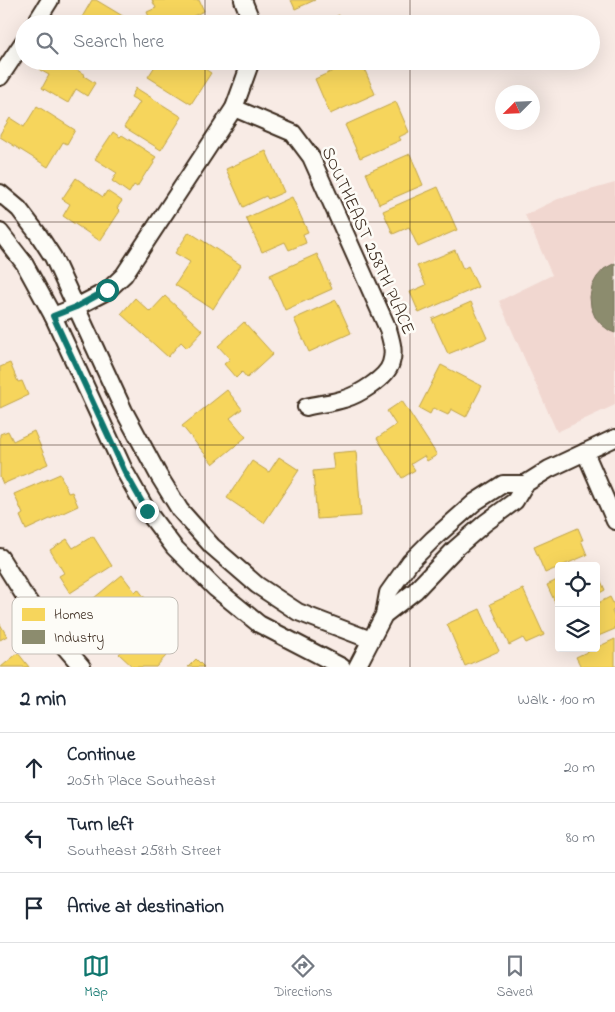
<!DOCTYPE html>
<html lang="en">
<head>
<meta charset="utf-8">
<style>
	:root { --surface:#fff; --page:#f2f2f3; --text:#1f2937; --muted:#747a83; --line:#e0e1e3; --accent:#0f766e }
	body { margin:0; font-family:"Indie Flower",sans-serif; background:var(--page); color:var(--text) }
	.controls { position:absolute; right:15px; bottom:15px; display:grid; overflow:hidden; border-radius:5px; box-shadow:0 5px 20px #0002 }
	.controls button { width:45px; height:45px; display:grid; place-items:center; padding:0; border:0; border-bottom:1px solid var(--line); background:var(--surface); color:var(--text); font:25px sans-serif }
	.compass { position:absolute; left:495px; top:85px; width:45px; height:45px; border-radius:50%; background:var(--surface); box-shadow:0 5px 20px #0002; rotate:246deg }
	.stop { position:absolute; width:15px; height:15px; margin:-11px; border:4px solid #0f766e; border-radius:50%; background:#fff }
	.stop.end { background:#0f766e; border-color:#fff; box-shadow:0 1px 5px #0008 }
	.list { margin:0; padding:0; list-style:none }
	h2 { display:flex; justify-content:space-between; align-items:center; height:65px; margin:0; padding:0 20px; font-size:21px }
	h2 small { font-size:16px; font-weight:400; color:var(--muted) }
	.list li { display:grid; grid-template-columns:32px 1fr auto; gap:15px; align-items:center; box-sizing:border-box; height:70px; padding:0 20px; border-top:1px solid var(--line) }
	.list b { display:block; font-size:19px; white-space:nowrap }
	.list p { margin:0; font-size:16px; white-space:nowrap; color:var(--muted) }
	.list em { font-size:16px; font-style:normal; color:var(--muted) }
	.icon { flex:none; width:28px; height:28px; fill:none; stroke:currentColor; stroke-width:2; stroke-linecap:round; stroke-linejoin:round }
	.map { position:relative; flex:none; width:615px; height:667px; overflow:hidden }
	.search { position:absolute; background:var(--surface); box-shadow:0 5px 20px #0002; left:15px; right:15px; top:15px; height:55px; display:flex; align-items:center; gap:12px; box-sizing:border-box; padding:0 18px; border-radius:28px; color:var(--muted); font-size:19px }
	.sheet { height:275px; background:var(--surface) }
	nav { display:flex; justify-content:space-around; align-items:center; box-sizing:border-box; height:70px; border-top:1px solid var(--line); background:var(--surface); font-size:14px; color:var(--muted) }
	nav a { display:grid; justify-items:center; gap:2px }
	nav .on { color:var(--accent) }
	.map>svg:first-child { display:block }
	.built { fill:#f1d7d0 }
	.homes { fill:#f6d55c; stroke:#bea249 }
	.industry { fill:#8c8c6e; stroke:#746f56 }
	.lines { fill:none; stroke-linecap:round; stroke-linejoin:round }
	.minor-casing { stroke:#3b2a1e; stroke-width:20 }
	.minor { stroke:#fdfcf7; stroke-width:16 }
	.route { stroke:#0f766e; stroke-width:6 }
	.grid { fill:none; stroke:#3b2a1e; stroke-width:1; stroke-opacity:0.55 }
	.labels { text-anchor:middle; dominant-baseline:central; stroke-width:5; stroke-linejoin:round; paint-order:stroke }
	.street-label { font-size:18px; fill:#3b2a1e; stroke:#fdfcf7 }
	.key { fill:#fdfcf7; stroke:#c3bdb6; stroke-width:1 }
	.key-label { font-size:14px; fill:#3b2a1e }
</style>
</head>
<body>
<div class="map">
<svg width="615" height="667" viewBox="0 0 615 667">
	<rect width="100%" height="100%" fill="#f8ebe5"/>
	<filter id="ink" filterUnits="userSpaceOnUse"><feTurbulence type="fractalNoise" baseFrequency=".02" numOctaves="2"/><feDisplacementMap in="SourceGraphic" scale="10" xChannelSelector="R" yChannelSelector="G"/><feConvolveMatrix kernelMatrix="1 2 1 2 8 2 1 2 1" color-interpolation-filters="sRGB"/></filter>
	<g filter="url(#ink)">
		<path class="built" d="M615,183V405L557,432L499,301L552,275L525,215L558,199Z"/>
		<g class="homes">
			<path d="M92,0H96L131,21L129,24H78Z"/>
			<path d="M152,0H199L204,11L176,24H163L162,23L152,24L147,12L156,8Z"/>
			<path d="M291,0H315L295,9Z"/>
			<path d="M339,15L343,24H321Z"/>
			<path d="M46,61H75L77,62L74,68L85,75L84,76L95,83L87,96L76,89L68,103L42,88L49,75L40,70Z"/>
			<path d="M169,61H193L211,73L191,104L148,77L157,63L165,68Z"/>
			<path d="M355,61H361L375,94L330,114L315,79Z"/>
			<path d="M136,88L182,117L161,150L124,127L140,102L131,97Z"/>
			<path d="M396,102L409,132L399,137L401,140L360,158L345,125Z"/>
			<path d="M37,106L75,130L67,144L63,142L48,167L0,137V134L10,118L24,127Z"/>
			<path d="M113,132L120,137L122,135L156,157L153,161L154,163L148,172L147,171L137,187L134,185L129,193L112,181L117,173L95,159Z"/>
			<path d="M266,151L284,192L268,199L266,196L243,207L226,169Z"/>
			<path d="M410,154L423,185L379,204L366,173Z"/>
			<path d="M76,178L103,197L107,191L122,201L117,208L120,211L100,241L63,216L70,204L62,199Z"/>
			<path d="M438,187L457,230L418,247L409,227L393,234L383,211Z"/>
			<path d="M292,197L308,232L303,234L306,243L289,250L285,242L262,252L246,218Z"/>
			<path d="M189,232L241,265L213,309L175,285L190,262L175,253Z"/>
			<path d="M455,250L463,269L468,266L478,287L419,313L410,292L426,285L417,266Z"/>
			<path d="M317,254L332,289L285,310L270,275Z"/>
			<path d="M165,296L203,331L187,348L181,342L168,357L121,314L135,298L150,312Z"/>
			<path d="M336,300L351,333L309,352L294,319Z"/>
			<path d="M471,302L487,338L448,354L432,319Z"/>
			<path d="M244,322L273,354L247,378L242,372L236,378L224,364L230,359L218,346Z"/>
			<path d="M10,363L18,382L22,381L28,395L0,408V367Z"/>
			<path d="M441,365L482,386L466,417L451,409L448,415L433,408L430,414L419,408Z"/>
			<path d="M227,390L242,409L230,418L246,437L213,464L182,426Z"/>
			<path d="M402,401L437,455L427,461L424,456L411,464L415,470L402,478L377,438L396,425L387,411Z"/>
			<path d="M8,431L13,441L34,431L48,464L3,484L0,477V434Z"/>
			<path d="M356,451L361,516L317,519L313,471L334,469L332,453Z"/>
			<path d="M279,457L299,470L264,523L227,498L252,461L269,472Z"/>
			<path d="M60,474L68,493L72,492L78,506L26,530L20,516L23,514L14,494Z"/>
			<path d="M578,528L583,540H581L587,555L545,573L534,547Z"/>
			<path d="M93,536L112,566L70,593L59,576L64,573L50,550L67,539L73,548Z"/>
			<path d="M596,570L605,590L596,595Z"/>
			<path d="M122,575L135,592L138,589L148,602L104,638L94,627L97,624L83,607Z"/>
			<path d="M559,579V611L547,585Z"/>
			<path d="M523,589L544,635L526,643L523,638L509,645L490,604Z"/>
			<path d="M610,597L615,607V610L612,611L615,619V629L596,637V604Z"/>
			<path d="M480,609L499,651L465,666L447,624Z"/>
			<path d="M148,621L175,646L156,667H133L119,654Z"/>
			<path d="M0,624L7,636L0,640Z"/>
			<path d="M615,639V667H581L576,657Z"/>
			<path d="M18,653L29,667H1Z"/>
			<path d="M196,659L204,667H188Z"/>
		</g>
		<path class="industry" d="M615,263V333L610,331L602,325L595,317L591,307L590,297L592,286L597,277L604,269Z"/>
		<g class="lines">
			<g class="minor-casing">
				<g id="minor">
					<path d="M243,0L249,15L251,24"/>
					<path d="M35,24L50,0"/>
					<path d="M0,77L24,41"/>
					<path d="M234,108L293,133L311,157L388,329C391,340 395,351 391,363C387,378 358,395 344,399C332,403 318,404 306,407"/>
					<path d="M0,193L19,209L38,234L53,257L124,411L159,476L180,510L212,546L257,585L298,612L371,640"/>
					<path d="M0,232L24,263L53,316L125,472L147,511L174,547L215,588L259,624L342,667"/>
					<path d="M53,316L76,307L107,291L124,275L234,108L251,61"/>
					<path d="M585,452L615,521"/>
					<path d="M525,484L549,469L615,438"/>
					<path d="M0,557L22,592L43,622L82,667"/>
					<path d="M357,667L384,615L388,593L410,562L433,539L475,502L503,484H525L515,501L485,523L455,549L415,591L384,615"/>
				</g>
			</g>
			<use href="#minor" class="minor"/>
		</g>
	</g>
	<g class="lines" filter="url(#ink)">
		<path class="route" d="M107,290L76,307L53,316L125,472L147,511"/>
	</g>
	<path class="grid" d="M205,0V24M410,0V24M205,61V667M410,61V667M0,222H615M0,445H615"/>
	<g class="labels">
		<g class="street-label">
			<text transform="translate(367 241) rotate(66)">SOUTHEAST 258TH PLACE</text>
		</g>
	</g>
	<rect x="12" y="597" width="166" height="57" rx="8" class="key"/>
	<rect x="22" y="608" width="23" height="13" fill="#f6d55c"/>
	<rect x="22" y="630" width="23" height="14" fill="#8c8c6e"/>
	<g class="key-label">
		<text x="54" y="619">Homes</text>
		<text x="54" y="642">Industry</text>
	</g>
</svg>
<div class="controls">
<button><svg class="icon" aria-label="locate" viewBox="0 0 24 24"><circle cx="12" cy="12" r="6"/><path d="M12 2v4M12 18v4M2 12h4M18 12h4"/></svg></button>
<button><svg class="icon" aria-label="layers" viewBox="0 0 24 24"><path d="M12 4l9 5-9 5-9-5zM3 14l9 5 9-5"/></svg></button>
</div>
<svg class="compass" viewBox="-18 -18 36 36"><path d="M0-13l5 13h-10z" fill="#e53935"/><path d="M0 13l5-13h-10z" fill="#747a83"/></svg>
<div class="stop" style="left:107px;top:290px"></div>
<div class="stop end" style="left:147px;top:511px"></div>
<div class="search"><svg class="icon" aria-label="search" viewBox="0 0 24 24"><circle cx="10" cy="10" r="6"/><path d="M15 15l6 6"/></svg>Search here</div>
</div>
<section class="sheet">
<h2>2 min<small>Walk · 100 m</small></h2>
<ul class="list">
<li><svg class="icon" aria-label="ahead" viewBox="0 0 24 24"><path d="M12 20V5M6 11l6-6 6 6"/></svg><div><b>Continue</b><p>205th Place Southeast</p></div><em>20 m</em></li>
<li><svg class="icon" aria-label="left" viewBox="0 0 24 24"><path d="M17 20v-9H6M10 6l-5 5 5 5"/></svg><div><b>Turn left</b><p>Southeast 258th Street</p></div><em>80 m</em></li>
<li><svg class="icon" aria-label="arrive" viewBox="0 0 24 24"><path d="M6 21V4h12l-3 4 3 4H6"/></svg><div><b>Arrive at destination</b></div></li>
</ul>
</section>
<nav>
<a class="on"><svg class="icon" aria-label="map" viewBox="0 0 24 24"><path d="M3 6l6-2 6 2 6-2v14l-6 2-6-2-6 2zM9 4v14M15 6v14"/></svg>Map</a>
<a><svg class="icon" aria-label="directions" viewBox="0 0 24 24"><path d="M12 3l9 9-9 9-9-9zM9 14v-3h6M13 9l2 2-2 2"/></svg>Directions</a>
<a><svg class="icon" aria-label="saved" viewBox="0 0 24 24"><path d="M7 4h10v16l-5-4-5 4z"/></svg>Saved</a>
</nav>
</body>
</html>
